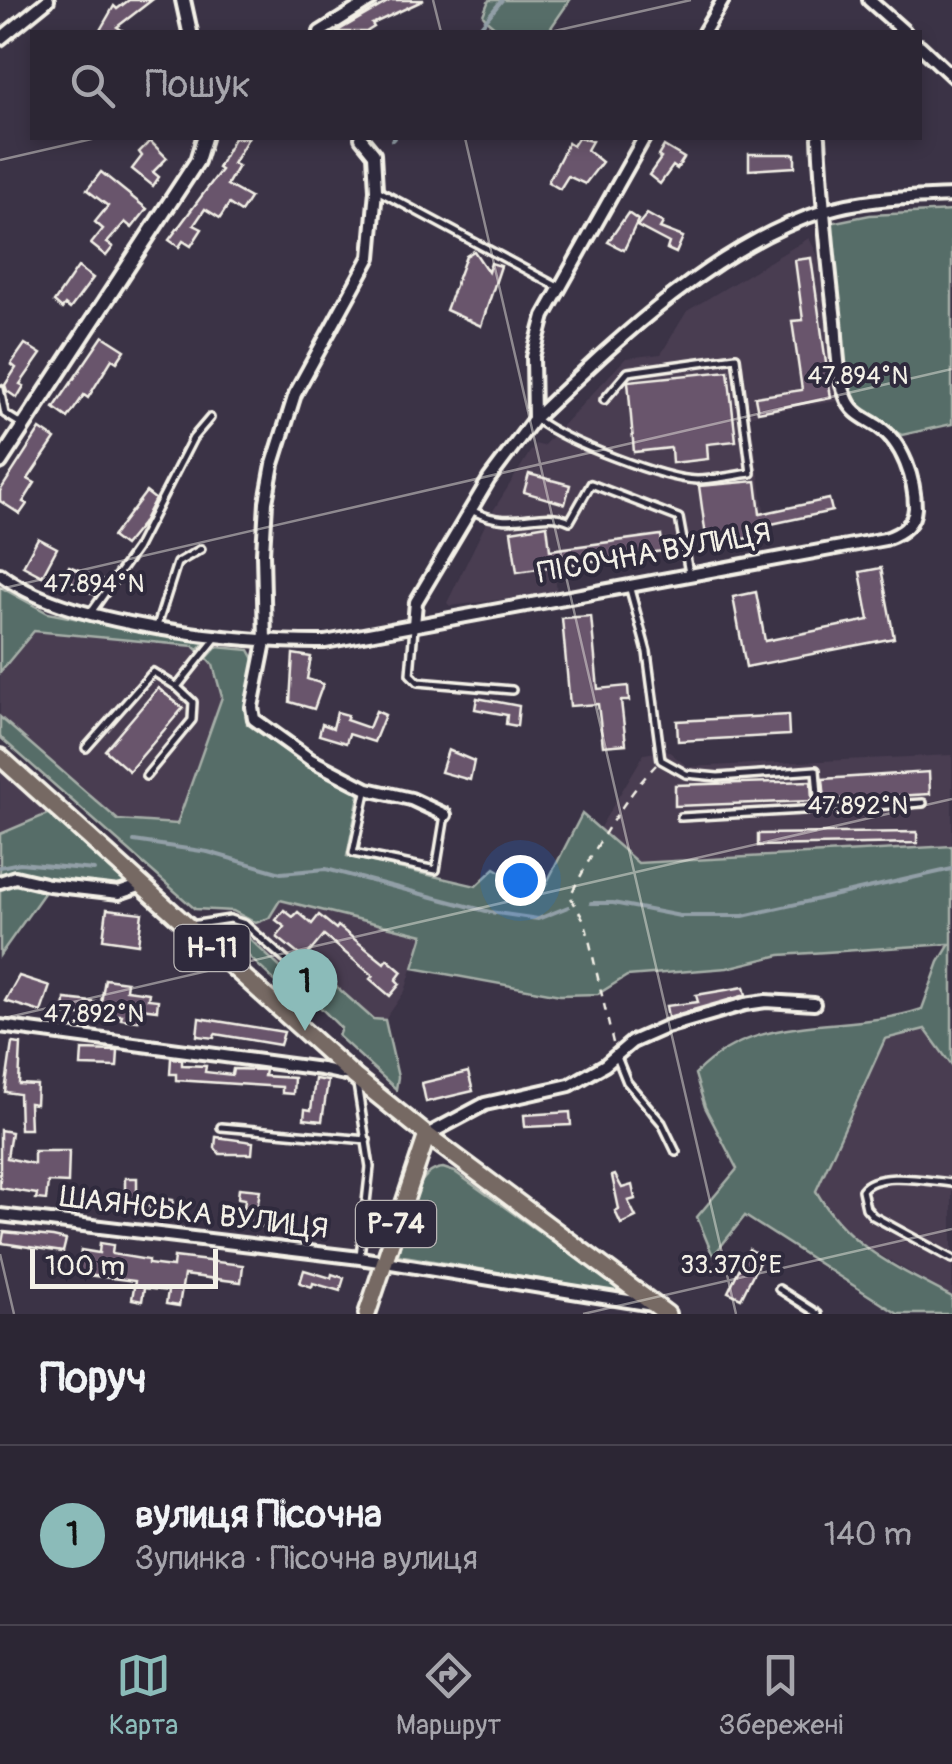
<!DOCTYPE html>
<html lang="uk">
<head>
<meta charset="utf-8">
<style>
	:root { --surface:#2c2634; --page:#383240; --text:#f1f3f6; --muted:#a6a5ac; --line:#48434f; --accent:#8bbbb9 }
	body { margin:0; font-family:Pangolin,sans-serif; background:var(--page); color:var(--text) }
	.scale { position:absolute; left:30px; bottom:25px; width:188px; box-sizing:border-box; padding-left:10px; border:5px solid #f4f1e8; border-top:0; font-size:28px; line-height:35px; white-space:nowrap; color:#f4f1e8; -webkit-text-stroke:8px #2f2a3d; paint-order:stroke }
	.you { position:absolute; left:520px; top:880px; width:35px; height:35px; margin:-25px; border:8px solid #fff; border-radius:50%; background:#1a73e8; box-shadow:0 0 0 15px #1a73e833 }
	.badge { display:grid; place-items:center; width:65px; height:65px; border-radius:50%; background:var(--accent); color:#111; font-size:32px; font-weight:700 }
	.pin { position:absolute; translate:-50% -82px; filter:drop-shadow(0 2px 5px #0008) }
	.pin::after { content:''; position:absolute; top:52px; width:35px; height:30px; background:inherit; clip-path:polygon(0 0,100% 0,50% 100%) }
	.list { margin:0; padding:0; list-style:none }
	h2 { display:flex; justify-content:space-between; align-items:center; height:130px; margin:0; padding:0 40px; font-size:42px }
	h2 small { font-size:32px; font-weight:400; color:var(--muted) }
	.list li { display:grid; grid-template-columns:65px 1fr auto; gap:30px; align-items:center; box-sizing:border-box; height:180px; padding:0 40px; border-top:2px solid var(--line) }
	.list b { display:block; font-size:38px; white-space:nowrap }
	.list p { margin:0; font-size:32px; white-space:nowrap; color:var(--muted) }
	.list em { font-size:32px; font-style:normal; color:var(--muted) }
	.icon { flex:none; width:55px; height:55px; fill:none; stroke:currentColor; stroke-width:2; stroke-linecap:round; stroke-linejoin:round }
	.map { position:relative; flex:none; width:952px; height:1314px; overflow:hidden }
	.search { position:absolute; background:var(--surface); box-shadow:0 5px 15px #0003; left:30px; right:30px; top:30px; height:110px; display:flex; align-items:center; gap:25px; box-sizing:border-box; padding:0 35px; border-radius:0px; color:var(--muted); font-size:38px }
	.sheet { height:310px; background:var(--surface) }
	nav { display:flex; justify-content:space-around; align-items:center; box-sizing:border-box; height:140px; border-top:2px solid var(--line); background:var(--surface); font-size:28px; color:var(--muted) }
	nav a { display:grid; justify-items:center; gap:5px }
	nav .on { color:var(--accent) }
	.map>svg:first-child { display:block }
	.built { fill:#493d51 }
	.green { fill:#576d68; stroke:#a6afa8; stroke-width:2.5 }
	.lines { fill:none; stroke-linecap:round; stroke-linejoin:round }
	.stream { stroke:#929fa7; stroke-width:4 }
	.building { fill:#69556c; stroke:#f4f1e8; stroke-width:2.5 }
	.service-casing { stroke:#f4f1e8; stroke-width:12 }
	.minor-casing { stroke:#f4f1e8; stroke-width:18 }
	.tertiary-casing { stroke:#f4f1e8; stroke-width:20 }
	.primary-casing { stroke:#f4f1e8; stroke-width:22 }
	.path { stroke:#f4f1e8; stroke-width:2.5; stroke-dasharray:8 8; stroke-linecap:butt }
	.service { stroke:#2f2a3d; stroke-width:5 }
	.minor { stroke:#2f2a3d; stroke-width:10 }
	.tertiary { stroke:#2f2a3d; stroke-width:12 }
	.primary { stroke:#766964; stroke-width:15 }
	.ticks { fill:none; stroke:#f4f1e8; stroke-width:2.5; stroke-opacity:0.45 }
	.labels { text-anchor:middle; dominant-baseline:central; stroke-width:8; stroke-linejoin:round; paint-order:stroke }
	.shield { fill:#2f2a3d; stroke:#b9b5b5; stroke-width:2.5 }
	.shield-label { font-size:28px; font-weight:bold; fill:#f4f1e8 }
	.street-label { font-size:30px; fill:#f4f1e8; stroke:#2f2a3d }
	.ticks-label { font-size:25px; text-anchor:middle; fill:#f4f1e8; stroke:#2f2a3d; stroke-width:8; stroke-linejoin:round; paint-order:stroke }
</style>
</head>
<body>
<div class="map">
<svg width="952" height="1314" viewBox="0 0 952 1314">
	<rect width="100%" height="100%" fill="#3b3346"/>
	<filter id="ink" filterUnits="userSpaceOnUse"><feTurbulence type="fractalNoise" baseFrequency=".01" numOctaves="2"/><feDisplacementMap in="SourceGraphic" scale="20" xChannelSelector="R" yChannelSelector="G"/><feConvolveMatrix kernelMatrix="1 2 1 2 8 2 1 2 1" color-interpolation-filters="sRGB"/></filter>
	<g filter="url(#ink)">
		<g class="built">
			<path d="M809,238L818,256L838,401L750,415L768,537L554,567L557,593L450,606L447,603L488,519L535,444L543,446L626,358L661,354L687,311Z"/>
			<path d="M34,631L194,646L213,665L222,696L178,824L118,820L0,717V672Z"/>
			<path d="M667,750L688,767L952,755V846L638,863L599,829L644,754Z"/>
			<path d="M0,757L59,809L0,834Z"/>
			<path d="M267,897L423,935L405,991L385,1020L374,1019L330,981L314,999L238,928Z"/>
			<path d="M925,1029L952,1066V1297L850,1237L831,1217L816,1191L885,1039Z"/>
		</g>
		<g class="green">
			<path d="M489,0H570L548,32C524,33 497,38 483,15Z"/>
			<path d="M952,211V424L902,435L865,415L854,404L846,376L830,223L870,215Z"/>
			<path d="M0,587L48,613L204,643L198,650L194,646L34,631L0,672Z"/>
			<path d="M217,647L249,650L255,661L247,724L309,767L360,790L347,856L476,886L495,868L530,889L544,888L582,814L638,863L952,846V1066L925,1029L885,1039L816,1191C849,1248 896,1267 952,1297V1314H898L745,1216L713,1256L697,1217L737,1169L705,1107L695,1074C757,1009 844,1035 922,1009L939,962L950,944L780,955L727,968L627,976L598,994L560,995L413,968L423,935L280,900L269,918L256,923L233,911L195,909L0,737V717L118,820L177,824L222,697L213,665L207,658Z"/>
			<path d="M59,809L142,885L119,893L49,886L0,955V834Z"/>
			<path d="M225,925L238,928L313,998L330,981L373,1019L385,1020L398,1077L396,1089L338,1036L341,1028L316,1003L297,1002L222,931Z"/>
			<path d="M443,1168L455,1172L627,1294L398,1255C405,1230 411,1170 443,1168Z"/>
		</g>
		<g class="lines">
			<g class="stream">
				<path d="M476,32L502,0"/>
				<path d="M392,140L394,138"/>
				<path d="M134,841L208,852L281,873L326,869L490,912L538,919L568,907"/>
				<path d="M0,867L20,863L94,870"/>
				<path d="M591,903H613L680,916H743L952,869"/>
			</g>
		</g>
		<g class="building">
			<path d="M129,0H152L117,27L125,32H99L114,6L117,9Z"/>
			<path d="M391,0H424L372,24L374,27L366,32H336Z"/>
			<path d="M234,138H248L233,164L238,166L227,185L250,198L241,212L229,204L220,218L205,209L194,225L202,229L191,246L183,241L179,247L169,240L221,170L218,168Z"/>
			<path d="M578,138L592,141L587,150L602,162L585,184L568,176L560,189L548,182L568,143L573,146Z"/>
			<path d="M150,141L167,158L153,172L159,177L153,186L132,169L142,156L139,152Z"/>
			<path d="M664,146L684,158L677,169L673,166L660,184L649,175L661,158L658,156Z"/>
			<path d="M749,154H795V167L749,170Z"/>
			<path d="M101,172L147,209L132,228L125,222L107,243L113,247L106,256L91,244L103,229L95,222L108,206L87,190Z"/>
			<path d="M628,213L638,220L624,250L608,242Z"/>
			<path d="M647,214L663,223L660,228L683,237L676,253L667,249L669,243L637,226Z"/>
			<path d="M474,251L488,272L491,263L501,266L481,326L446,310L466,256Z"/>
			<path d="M811,258L831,398L758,412L755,397L802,390L792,321L803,320L795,260Z"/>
			<path d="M78,267L93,278L70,309L65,305L62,309L54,302Z"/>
			<path d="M103,336L125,350L117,362L112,359L88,398L84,395L68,418L54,408Z"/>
			<path d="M25,344L41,354L20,384L24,386L17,398L7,391L5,385L16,368L11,364Z"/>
			<path d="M728,371L736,441L707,444L708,459L672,463L671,448L634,452L628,381Z"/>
			<path d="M40,429L55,439L28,479L35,483L23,502L27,504L20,514L0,501V491Z"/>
			<path d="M529,474L570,485L565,504L524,492Z"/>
			<path d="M756,481L760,514L829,499L832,511L762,526L763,536L707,544L699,486Z"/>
			<path d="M146,492L155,499L142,524L124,546L112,537Z"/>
			<path d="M547,525L550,550L661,535L663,551L517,572L511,531Z"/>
			<path d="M38,538L57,548L42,576L23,566Z"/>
			<path d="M69,566L88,574L106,581L95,595L64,577Z"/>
			<path d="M881,568L894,638L746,667L733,597L756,592L765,641L869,620L860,572Z"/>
			<path d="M591,616L598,689L628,686L629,701H621L626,744L603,746L598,704L570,706L562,618Z"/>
			<path d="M293,654L311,657L307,679L323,684L314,709L290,702Z"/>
			<path d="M158,688L183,708L129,771L105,750Z"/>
			<path d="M477,698L519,706L517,726L506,724L507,715L475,709Z"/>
			<path d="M376,711L385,715L374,742L349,734L346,743L319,735L322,724L333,728L337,712L348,715L346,720L369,728Z"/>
			<path d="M788,715L789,735L678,741L677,721Z"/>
			<path d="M448,750L474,761L470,780L441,772Z"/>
			<path d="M929,772L930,794L825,800L823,779Z"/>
			<path d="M811,781L812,801L675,806V785Z"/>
			<path d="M917,832V843L758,846V834Z"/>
			<path d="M107,909L142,913L138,944L103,939Z"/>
			<path d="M284,910L293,917L298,912L312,924L319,915L336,929L338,926L384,963L387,959L402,972L396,980L400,984L390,996L370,979L373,976L324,935L304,959L277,937L285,927L276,920Z"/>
			<path d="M19,976L50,986L41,1012L5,1001Z"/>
			<path d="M105,979L127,982L126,990L149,993L148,999L158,1000L157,1010L140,1008L138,1021L121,1019L122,1015H64L65,999L101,1003Z"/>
			<path d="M744,987L746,995L668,1017L666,1006L698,1002L696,995Z"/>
			<path d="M199,1018L284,1032L280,1045L215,1034L214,1038L197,1036Z"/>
			<path d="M12,1043L21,1044L19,1084L37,1085L36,1104L29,1103L30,1129H20L19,1094L5,1092Z"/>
			<path d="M82,1050L118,1051L117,1067L81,1066Z"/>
			<path d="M171,1058L182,1059V1065L206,1066L205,1072L232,1075L233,1069L265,1070L264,1076L294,1078L293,1094L282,1093V1087L176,1080V1074H170Z"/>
			<path d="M468,1072L473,1091L426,1102L422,1083Z"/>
			<path d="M315,1079L328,1081L322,1121L304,1119L305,1109L311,1110Z"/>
			<path d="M570,1112L571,1125L525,1127L524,1115Z"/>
			<path d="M0,1130L11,1132L7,1158L34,1164V1151H69L68,1183L48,1182L46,1200L36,1199L37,1194L0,1188Z"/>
			<path d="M216,1137L253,1142L252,1154H220L215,1148Z"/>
			<path d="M615,1175L622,1188L632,1185L635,1199L628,1201L636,1217L621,1224L615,1211L619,1209L612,1176Z"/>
			<path d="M125,1178H137V1195L173,1200L172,1206H160L159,1212L150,1211L151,1206H125Z"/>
			<path d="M239,1188L260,1190L256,1216L280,1219L279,1228L242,1225L245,1199L238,1198Z"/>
			<path d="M4,1232L53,1237L66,1240L63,1252L2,1243Z"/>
			<path d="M100,1243L113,1245L112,1254L148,1260V1264L173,1267L174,1257L243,1265L241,1282L184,1275L179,1306L166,1304L168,1291L144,1288L142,1301L132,1299L135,1281L78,1274L81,1250L99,1253Z"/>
			<path d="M749,1249L762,1256L741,1298L728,1292Z"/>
			<path d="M304,1270L331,1278L332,1274L344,1278L340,1291L313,1283L312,1287L300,1283Z"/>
		</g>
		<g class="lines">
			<g class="service-casing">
				<g id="service">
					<path d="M379,191L558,287"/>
					<path d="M0,389L5,414L21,424"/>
					<path d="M537,420C565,441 662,479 697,480C714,480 734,475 751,473L736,357L628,372L604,400"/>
					<path d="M473,511C515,532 539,507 570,521L591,484L679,518L689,573"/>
					<path d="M630,589L647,652L661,760L686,774L718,777L816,770L819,808"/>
					<path d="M92,611L136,549L193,438L210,418"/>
					<path d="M157,626L177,563L201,549"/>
					<path d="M414,628L410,674L418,682L512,690"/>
					<path d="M177,687L216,638"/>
					<path d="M86,748L153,672L177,687L193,702L192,720L146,776"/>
					<path d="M366,792L353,853L436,870L445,815"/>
					<path d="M681,817L923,803"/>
					<path d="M191,925L230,919L245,924L300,973"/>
					<path d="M617,1057L627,1082L662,1123L676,1152"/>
					<path d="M357,1084L370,1167L360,1256"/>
					<path d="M221,1127L367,1140"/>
					<path d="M952,1183C928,1181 876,1170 862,1190L866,1208L873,1216L952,1259"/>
					<path d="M779,1289L818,1314"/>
				</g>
			</g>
			<g class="minor-casing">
				<g id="minor">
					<path d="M869,0L905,32"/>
					<path d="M320,32L371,0"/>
					<path d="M704,32L723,0"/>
					<path d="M0,39L48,0"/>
					<path d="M920,46L952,76"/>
					<path d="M361,138L374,154L376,190L370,257L295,394L273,464L266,502L263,553L265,642L252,707L254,719L311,760L367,789L411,799L445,815"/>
					<path d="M534,419C617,340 712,247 824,211C865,198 909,198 952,196"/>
					<path d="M0,574C66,626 241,643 325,642L885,539C900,534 914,526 915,508C915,480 903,443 879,427C866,418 852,414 846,397C837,374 837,346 835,321C828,260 822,199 819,138"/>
					<path d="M414,625L416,602L489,479L534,419L533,357L544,316L644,138"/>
					<path d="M0,882L15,877L49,885L119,893L142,885"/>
					<path d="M0,1026L321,1069L350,1075"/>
					<path d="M427,1135L485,1104L570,1085L605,1065L632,1042L666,1027L745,1004L766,1001L814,1004"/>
					<path d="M0,1215L360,1258L653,1305"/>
				</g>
			</g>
			<g class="tertiary-casing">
				<g id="tertiary">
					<path d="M183,0L190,32"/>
					<path d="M0,462L197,161L204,138"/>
				</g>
			</g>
			<g class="primary-casing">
				<g id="primary">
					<path d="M0,757L355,1077L427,1135L667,1314"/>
					<path d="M367,1314L427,1135"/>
				</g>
			</g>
			<path class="path" d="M613,1043L585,922L570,896C594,850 620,803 656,765"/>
			<use href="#service" class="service"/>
			<use href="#minor" class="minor"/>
			<use href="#tertiary" class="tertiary"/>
			<use href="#primary" class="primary"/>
		</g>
	</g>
	<path class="ticks" d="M433,0L441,32M550,32L691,0M465,138L736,1314M0,160L96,138M0,589L952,369M0,1019L952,799M0,1254L14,1314M583,1314L952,1229"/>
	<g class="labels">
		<g class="shield">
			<rect x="174.5" y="925" width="75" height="46" rx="8"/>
			<rect x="356" y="1201" width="80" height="46" rx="8"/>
		</g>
		<g class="shield-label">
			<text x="212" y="948">Н-11</text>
			<text x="396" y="1224">Р-74</text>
		</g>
		<g class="street-label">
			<text transform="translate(654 553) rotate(-10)">ПІСОЧНА ВУЛИЦЯ</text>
			<text transform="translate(194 1213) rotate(7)">ШАЯНСЬКА ВУЛИЦЯ</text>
		</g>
	</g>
	<g class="ticks-label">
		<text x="858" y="384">47.894°N</text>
		<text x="94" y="592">47.894°N</text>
		<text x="858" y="814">47.892°N</text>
		<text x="94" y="1022">47.892°N</text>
		<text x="731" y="1273">33.370°E</text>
	</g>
</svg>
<div class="scale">100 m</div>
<div class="you"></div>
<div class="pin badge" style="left:305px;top:1031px">1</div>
<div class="search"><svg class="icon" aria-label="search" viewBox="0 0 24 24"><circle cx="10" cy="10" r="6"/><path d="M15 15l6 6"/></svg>Пошук</div>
</div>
<section class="sheet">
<h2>Поруч<small></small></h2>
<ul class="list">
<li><span class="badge">1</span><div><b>вулиця Пісочна</b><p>Зупинка · Пісочна вулиця</p></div><em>140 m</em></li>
</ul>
</section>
<nav>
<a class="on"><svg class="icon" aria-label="map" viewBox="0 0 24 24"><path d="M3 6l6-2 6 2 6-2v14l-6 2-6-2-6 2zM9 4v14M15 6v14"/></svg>Карта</a>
<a><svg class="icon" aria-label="directions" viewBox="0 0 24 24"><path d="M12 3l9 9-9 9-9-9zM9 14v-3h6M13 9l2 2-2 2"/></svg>Маршрут</a>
<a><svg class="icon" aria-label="saved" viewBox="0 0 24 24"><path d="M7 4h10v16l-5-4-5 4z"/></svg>Збережені</a>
</nav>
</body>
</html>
